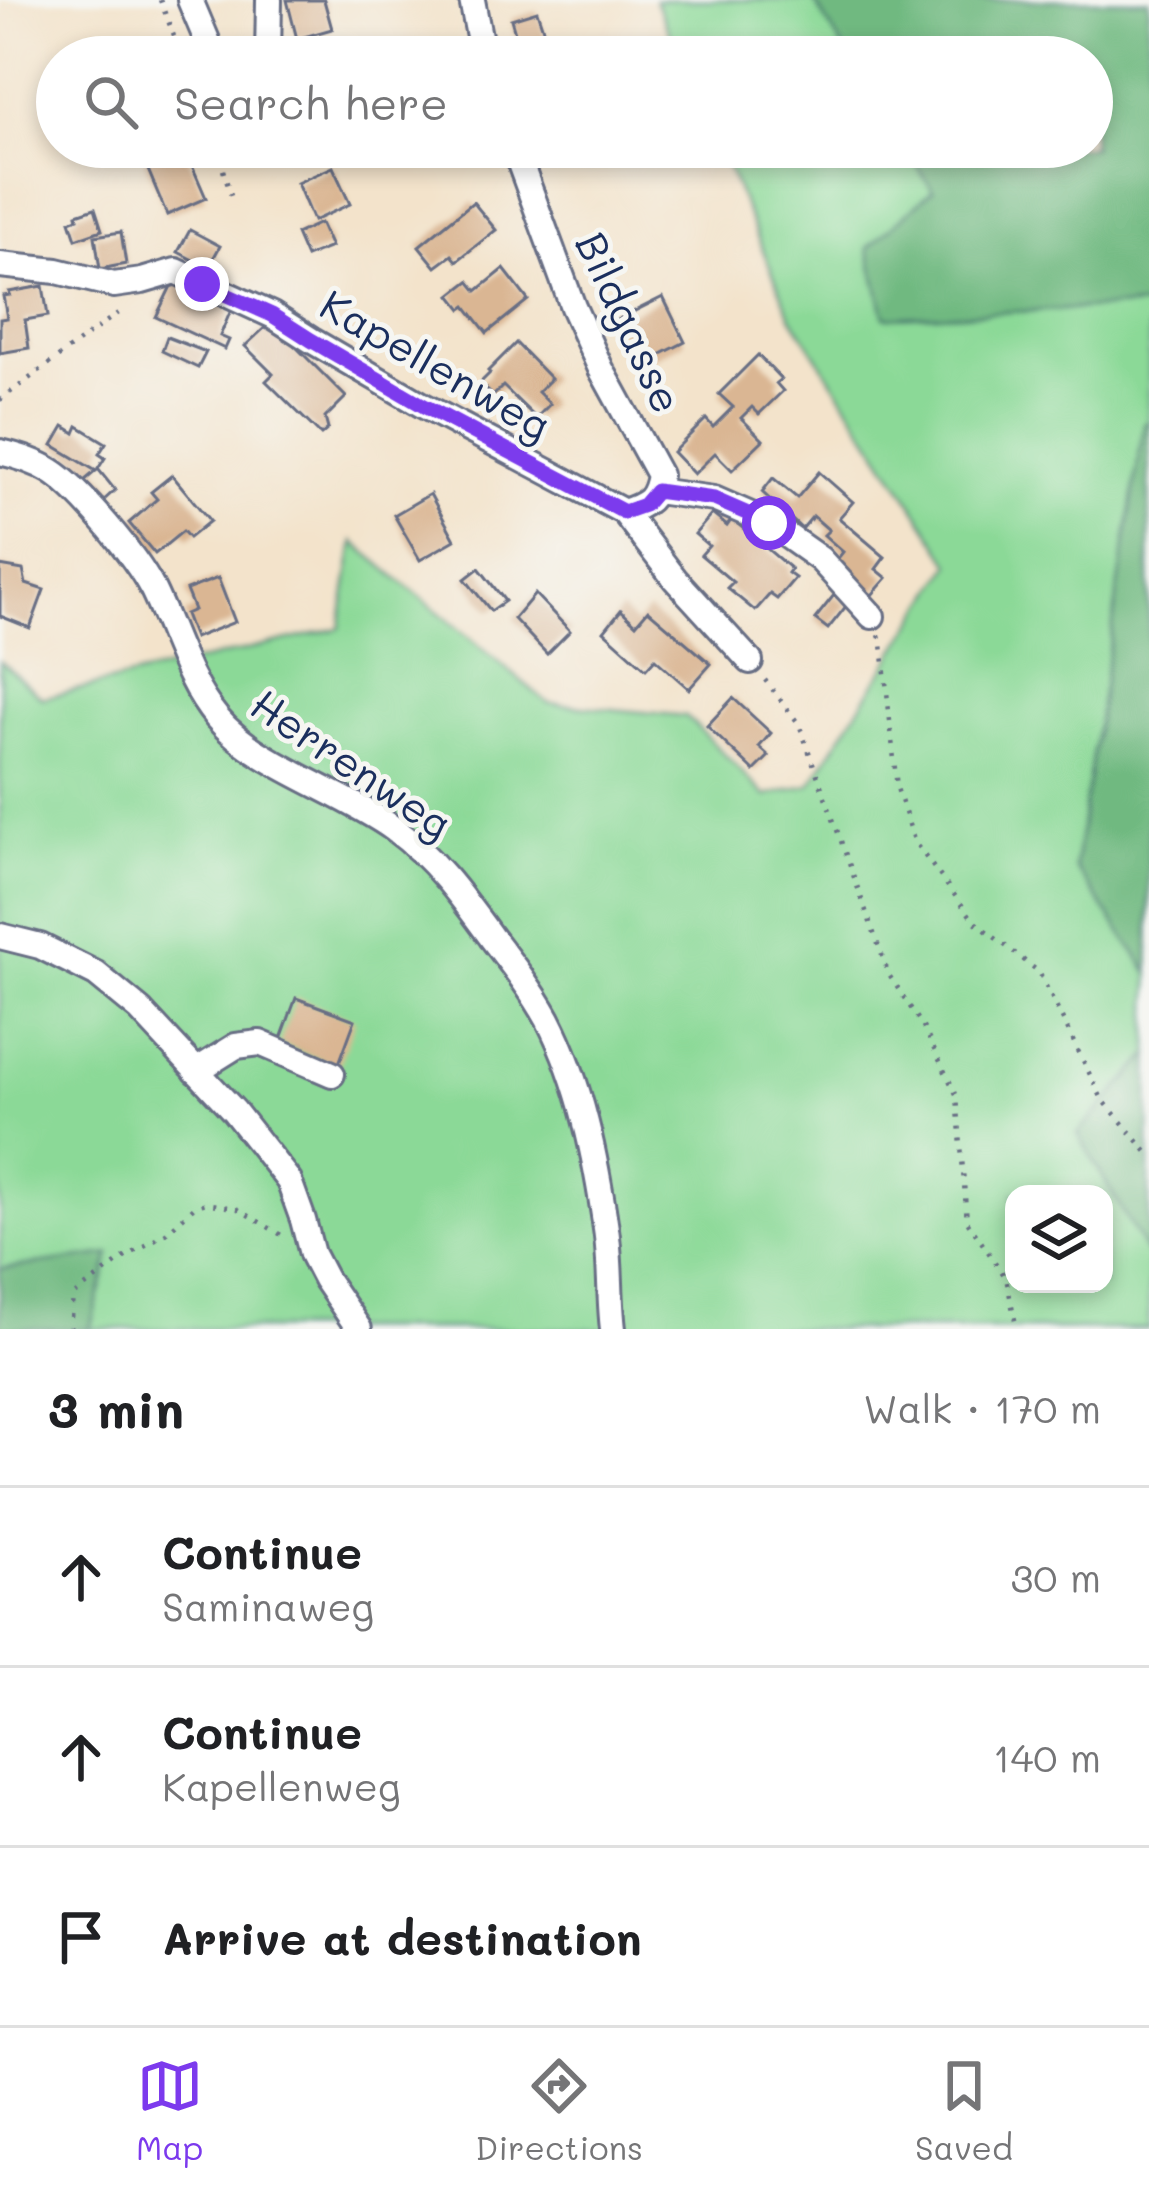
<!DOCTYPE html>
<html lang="en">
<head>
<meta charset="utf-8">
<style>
	:root { --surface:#fff; --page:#f2f2f2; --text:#202124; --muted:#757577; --line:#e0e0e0; --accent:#7c3aed }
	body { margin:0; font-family:Mali,sans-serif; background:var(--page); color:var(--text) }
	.controls { position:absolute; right:36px; bottom:36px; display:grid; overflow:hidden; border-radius:24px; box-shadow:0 6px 18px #0003 }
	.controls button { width:108px; height:108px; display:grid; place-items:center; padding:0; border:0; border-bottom:3px solid var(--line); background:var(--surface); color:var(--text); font:60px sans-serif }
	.stop { position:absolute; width:36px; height:36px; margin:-27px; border:9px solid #7c3aed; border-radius:50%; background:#fff }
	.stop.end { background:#7c3aed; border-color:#fff; box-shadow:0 3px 12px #0008 }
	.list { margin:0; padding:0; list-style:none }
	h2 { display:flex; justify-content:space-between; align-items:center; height:156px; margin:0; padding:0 48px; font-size:51px }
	h2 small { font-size:39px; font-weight:400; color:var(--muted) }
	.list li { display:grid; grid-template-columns:78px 1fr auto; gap:36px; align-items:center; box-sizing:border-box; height:180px; padding:0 48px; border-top:3px solid var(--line) }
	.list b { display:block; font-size:45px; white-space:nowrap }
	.list p { margin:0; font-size:39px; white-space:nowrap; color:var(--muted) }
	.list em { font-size:39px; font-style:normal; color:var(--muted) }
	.icon { flex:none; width:66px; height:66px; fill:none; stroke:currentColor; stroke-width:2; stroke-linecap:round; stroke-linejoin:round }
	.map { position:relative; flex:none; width:1149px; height:1329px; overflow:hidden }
	.search { position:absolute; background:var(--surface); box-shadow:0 6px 18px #0003; left:36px; right:36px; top:36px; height:132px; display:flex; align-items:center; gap:30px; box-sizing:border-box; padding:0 42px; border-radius:66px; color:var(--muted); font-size:45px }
	.sheet { height:696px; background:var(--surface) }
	nav { display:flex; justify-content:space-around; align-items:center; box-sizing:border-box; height:168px; border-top:3px solid var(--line); background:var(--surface); font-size:33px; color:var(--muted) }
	nav a { display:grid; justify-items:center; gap:6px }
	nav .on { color:var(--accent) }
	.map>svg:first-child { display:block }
	.green { fill:#8bd997; stroke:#53847a; stroke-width:3; fill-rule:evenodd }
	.forest { fill:#70b980; stroke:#46746f; stroke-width:3 }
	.building { fill:#dab693 }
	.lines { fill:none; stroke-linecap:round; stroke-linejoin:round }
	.minor-casing { stroke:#676e84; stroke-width:30 }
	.path { stroke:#676e84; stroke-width:4.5; stroke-dasharray:3 9; stroke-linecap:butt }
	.minor { stroke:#fff; stroke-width:24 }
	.route { stroke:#7c3aed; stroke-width:15 }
	.labels { text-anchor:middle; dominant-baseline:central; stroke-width:10; stroke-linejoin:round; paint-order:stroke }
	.street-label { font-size:42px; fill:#1b2f5e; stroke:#f6f6f2 }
</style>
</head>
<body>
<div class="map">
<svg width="1149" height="1329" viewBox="0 0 1149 1329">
	<rect width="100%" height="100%" fill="#f6f6f2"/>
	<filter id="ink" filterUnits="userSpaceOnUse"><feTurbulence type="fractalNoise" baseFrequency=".00833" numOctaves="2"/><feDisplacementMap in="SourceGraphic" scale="24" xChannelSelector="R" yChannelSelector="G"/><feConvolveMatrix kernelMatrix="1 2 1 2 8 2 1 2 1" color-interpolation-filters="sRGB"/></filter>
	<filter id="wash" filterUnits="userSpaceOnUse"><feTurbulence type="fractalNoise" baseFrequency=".004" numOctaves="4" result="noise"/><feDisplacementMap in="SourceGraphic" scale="48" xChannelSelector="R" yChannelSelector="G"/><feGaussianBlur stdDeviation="2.7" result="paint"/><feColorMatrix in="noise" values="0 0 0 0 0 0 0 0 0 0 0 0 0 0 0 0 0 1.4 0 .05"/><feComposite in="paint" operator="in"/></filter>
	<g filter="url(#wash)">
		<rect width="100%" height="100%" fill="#f3e3cb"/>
		<g class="green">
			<path d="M655,0H813L849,57H680Z"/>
			<path d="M719,147H905L933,190L868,248L885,317L1149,306V421L1144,425L1075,867L1149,972V1055L1079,1134L1149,1257V1329H90L109,1255L0,1269V661L42,698L340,628L354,542L548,703L686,716L766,796L810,785L951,564L791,316ZM1014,1194H1104V1284H1014Z"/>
		</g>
		<g class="forest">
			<path d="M813,0H1149V306L885,317L868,248L933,190L905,147H1092V57H849Z"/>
			<path d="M1149,421V972L1075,867L1144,425Z"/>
			<path d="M1149,1055V1257L1078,1134Z"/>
			<path d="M110,1254L90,1329H0V1269Z"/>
		</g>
		<g id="blocks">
			<g class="building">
				<path d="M287,0H324L332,29L297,39Z"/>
				<path d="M537,11L548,44L556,42L561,57H511L521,53L511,19Z"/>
				<path d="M175,147H184L206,198L167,215L144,160Z"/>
				<path d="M333,167L350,204L313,221L297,183Z"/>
				<path d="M473,202L496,230L457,261L452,255L436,267L419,246Z"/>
				<path d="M95,208L102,230L76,239L70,221L78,218L77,214Z"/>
				<path d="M320,223L331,247L306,257L296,234Z"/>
				<path d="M190,230L220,246L208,268L178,252Z"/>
				<path d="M121,232L126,264L100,269L95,236Z"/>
				<path d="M504,269L528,300L487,333L466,306L462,309L451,295L469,281L477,291Z"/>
				<path d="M173,282L231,310L220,336L229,340L225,349L156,317Z"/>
				<path d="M43,286L48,316L25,320L29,348L0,353V319L7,318L3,296L10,295L9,292Z"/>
				<path d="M663,297L685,342L638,366L615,321Z"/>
				<path d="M271,322L346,397L325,418L328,429L321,435L266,381L273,374L245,346Z"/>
				<path d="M167,337L206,352L198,368L162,351Z"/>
				<path d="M516,343L551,379L538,392L550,404L536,418L503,386L493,396L480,383L490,373L488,371Z"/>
				<path d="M758,355L781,379L776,383L783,391L759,414L752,407L741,418L763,440L732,470L715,453L694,474L673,452L706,419L713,427L733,407L719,394Z"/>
				<path d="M64,426L75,433L78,426L106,443L99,454L105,458L98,469L115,490L103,501L84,481L96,471L53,445Z"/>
				<path d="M819,472L853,502L839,518L885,557L876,569L887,578L872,595L835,562L843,552L824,535L829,530L813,516L802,529L762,492L773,478L797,498Z"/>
				<path d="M172,475L210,521L189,538L183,531L155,554L129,523L157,499L151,492Z"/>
				<path d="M430,494L455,540L420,560L394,515Z"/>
				<path d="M712,514L727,526L732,519L791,569L788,573L795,578L777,599L770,594L755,611L727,588L733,582L701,555L709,546L695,534Z"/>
				<path d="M0,566L23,570L26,584L44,590L30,628L0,616Z"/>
				<path d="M479,568L505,601L491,611L465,579Z"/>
				<path d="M218,578L235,622L194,638L185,614L194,610L186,590Z"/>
				<path d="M535,594L570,631L547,654L514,619Z"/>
				<path d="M834,595L847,605L828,629L815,619Z"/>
				<path d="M621,610L636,624L648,610L711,664L689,689L655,659L646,669L604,631Z"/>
				<path d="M733,698L771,733L759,747L769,756L754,771L707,726Z"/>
				<path d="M296,998L355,1020L338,1066L279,1044Z"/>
			</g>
		</g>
	</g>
	<g filter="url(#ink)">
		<use href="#blocks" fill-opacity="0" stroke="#676e84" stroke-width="3"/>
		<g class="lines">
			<g class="minor-casing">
				<g id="minor">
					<path d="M190,0L214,57"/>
					<path d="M472,0L483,57"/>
					<path d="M268,57L269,0"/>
					<path d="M514,147L573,307L601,369L659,475C655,500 647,504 624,512"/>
					<path d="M0,265L57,271L114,285L142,281L176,271L272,315L311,340L424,406L624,512L675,579L750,661"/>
					<path d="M0,452C18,456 35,461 51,471C81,490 135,556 152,588C173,630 186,681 217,718C256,765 342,791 394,829C434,858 462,897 491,937C511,963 532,990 548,1019C581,1083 596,1159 606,1229C611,1262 609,1296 613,1329"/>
					<path d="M656,491L714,499L769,523L820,559L872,616"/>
					<path d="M0,936L40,946L96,974L140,1010L234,1111L289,1181L303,1220L312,1254L325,1279L359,1329"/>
					<path d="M196,1071L236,1046L260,1043L332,1074"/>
				</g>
			</g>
			<g class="path">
				<path d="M160,0L182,57"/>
				<path d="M216,147L232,199"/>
				<path d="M0,400L122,310L123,306"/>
				<path d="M879,635L882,644L897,788L915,843L975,922L1039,972L1102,1099L1149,1154"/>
				<path d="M765,680L799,724L889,975L922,1025L957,1096L967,1221L1006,1278L1017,1329"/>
				<path d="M70,1329L73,1296L124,1258L166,1233L195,1206L207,1203L238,1209L283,1236"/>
			</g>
			<use href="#minor" class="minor"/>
		</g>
	</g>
	<g class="lines" filter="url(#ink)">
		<path class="route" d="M202,284L272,315L311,340L424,406L624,512L644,505L656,491L714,499L769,523"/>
	</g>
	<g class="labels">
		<g class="street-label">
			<text transform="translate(630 322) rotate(65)">Bildgasse</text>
			<text transform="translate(436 364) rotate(30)">Kapellenweg</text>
			<text transform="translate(352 763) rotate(34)">Herrenweg</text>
		</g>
	</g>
</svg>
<div class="controls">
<button><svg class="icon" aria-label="layers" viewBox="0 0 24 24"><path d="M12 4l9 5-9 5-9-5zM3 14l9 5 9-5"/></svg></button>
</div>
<div class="stop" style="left:769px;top:523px"></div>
<div class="stop end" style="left:202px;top:284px"></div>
<div class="search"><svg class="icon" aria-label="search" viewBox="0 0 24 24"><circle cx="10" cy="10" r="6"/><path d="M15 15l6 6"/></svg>Search here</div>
</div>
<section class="sheet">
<h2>3 min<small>Walk · 170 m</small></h2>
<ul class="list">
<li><svg class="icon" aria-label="ahead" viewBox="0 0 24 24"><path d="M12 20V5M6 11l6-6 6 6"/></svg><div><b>Continue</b><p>Saminaweg</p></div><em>30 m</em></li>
<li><svg class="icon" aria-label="ahead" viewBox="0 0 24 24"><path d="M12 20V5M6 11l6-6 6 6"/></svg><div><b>Continue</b><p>Kapellenweg</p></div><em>140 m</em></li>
<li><svg class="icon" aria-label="arrive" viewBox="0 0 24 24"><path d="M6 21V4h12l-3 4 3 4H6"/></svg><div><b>Arrive at destination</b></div></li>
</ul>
</section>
<nav>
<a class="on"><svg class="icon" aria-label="map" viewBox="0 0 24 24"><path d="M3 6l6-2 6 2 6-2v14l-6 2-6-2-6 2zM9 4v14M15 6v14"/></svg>Map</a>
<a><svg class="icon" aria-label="directions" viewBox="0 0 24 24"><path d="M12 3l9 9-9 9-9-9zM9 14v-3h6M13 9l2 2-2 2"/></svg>Directions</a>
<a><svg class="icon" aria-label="saved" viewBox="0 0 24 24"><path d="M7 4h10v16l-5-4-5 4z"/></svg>Saved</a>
</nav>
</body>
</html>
